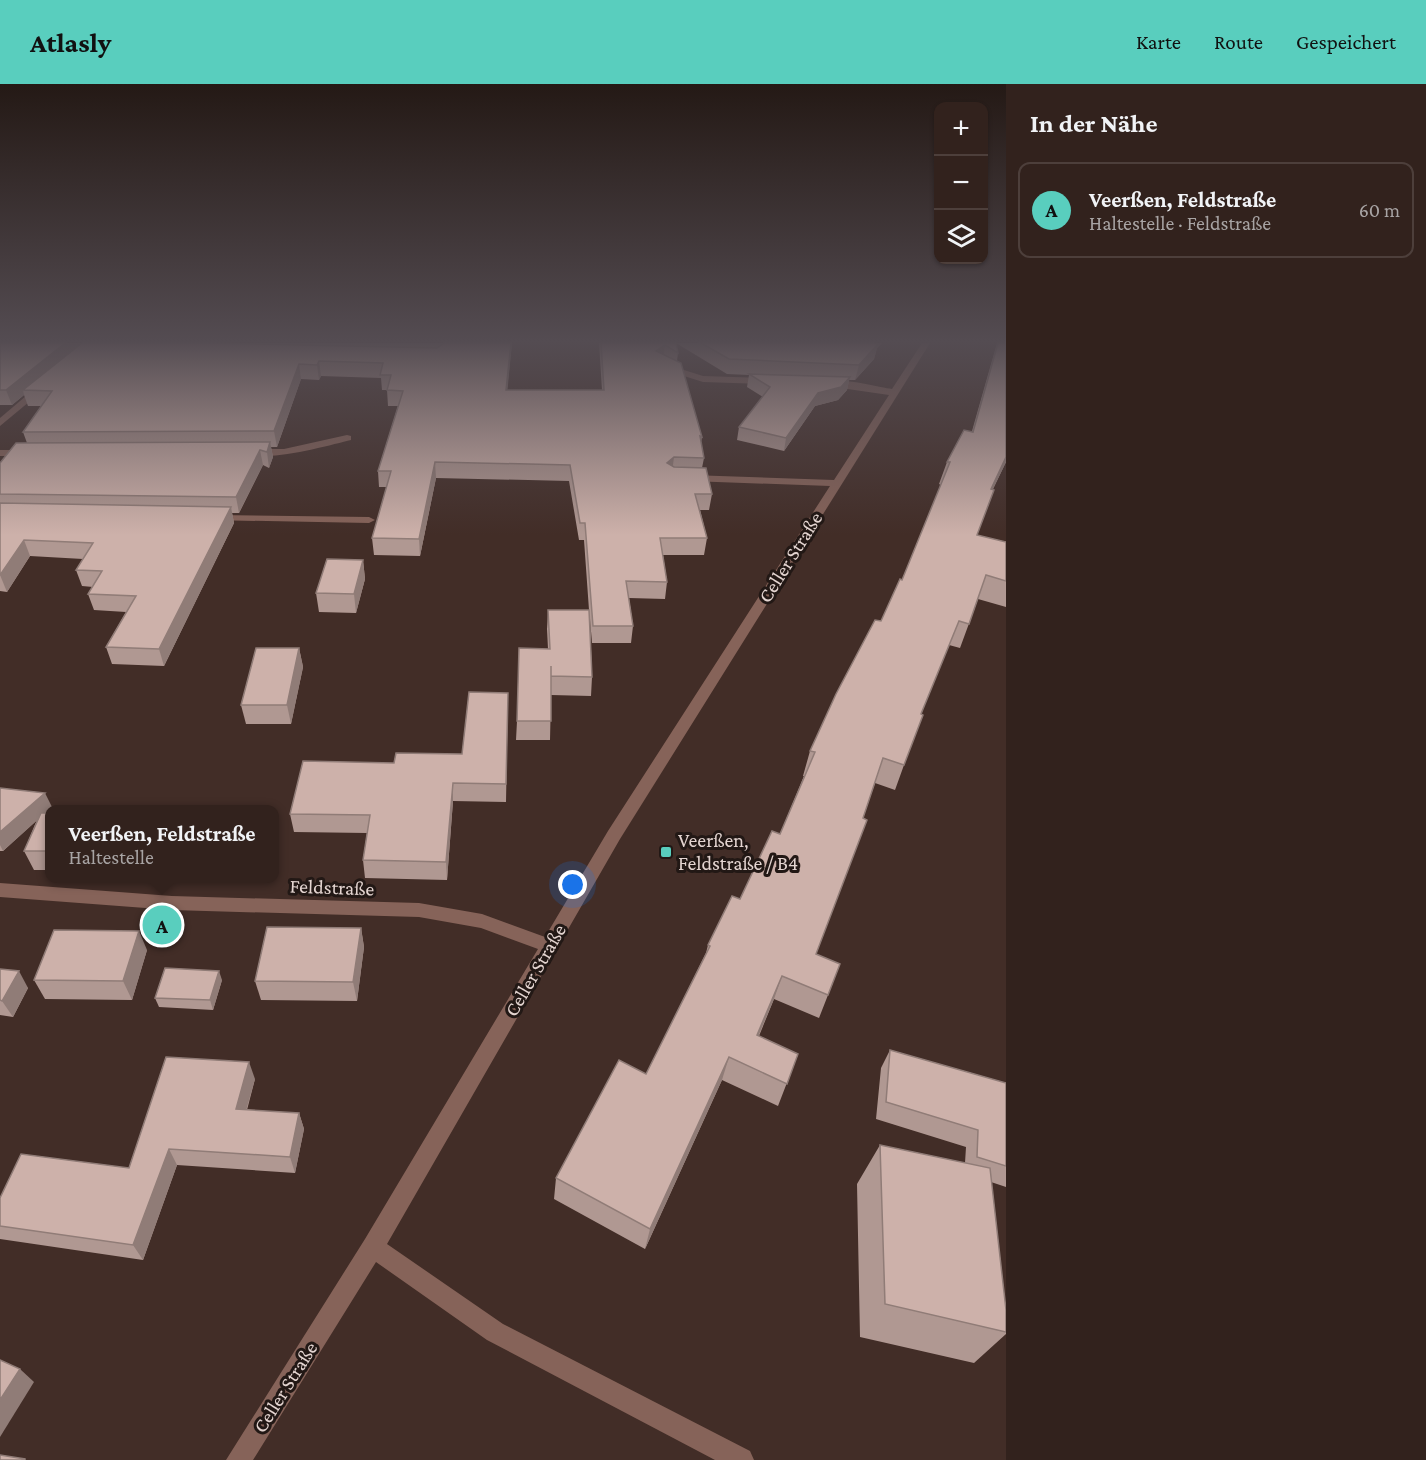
<!DOCTYPE html>
<html lang="de">
<head>
<meta charset="utf-8">
<style>
	:root { --surface:#32221d; --page:#3d2f2a; --text:#f1f3f6; --muted:#a8a4a4; --line:#4d3f3b; --accent:#59cebe }
	body { margin:0; font-family:"Crimson Pro",serif; background:var(--page); color:var(--text) }
	.controls { position:absolute; right:18px; top:18px; display:grid; overflow:hidden; border-radius:12px; box-shadow:0 2px 4px #0004 }
	.controls button { width:54px; height:54px; display:grid; place-items:center; padding:0; border:0; border-bottom:2px solid var(--line); background:var(--surface); color:var(--text); font:30px sans-serif }
	.you { position:absolute; left:573px; top:801px; width:21px; height:21px; margin:-15px; border:4px solid #fff; border-radius:50%; background:#1a73e8; box-shadow:0 0 0 9px #1a73e833 }
	.badge { display:grid; place-items:center; width:39px; height:39px; border-radius:50%; background:var(--accent); color:#111; font-size:20px; font-weight:700 }
	.pin { position:absolute; translate:-50% -50%; border:3px solid #fff; box-shadow:0 2px 6px #0006 }
	.popup { position:absolute; left:45px; top:721px; width:234px; height:78px; box-sizing:border-box; display:grid; place-content:center; border-radius:12px; background:var(--surface); filter:drop-shadow(0 2px 4px #0005); font-size:20px; white-space:nowrap; color:var(--muted) }
	.popup b { font-size:22px; color:var(--text) }
	.popup::after { content:''; position:absolute; left:50%; top:100%; margin-left:-12px; border:12px solid transparent; border-top-color:var(--surface) }
	.list { margin:0; padding:0; list-style:none }
	h2 { display:flex; justify-content:space-between; align-items:center; height:78px; margin:0; padding:0 24px; font-size:26px }
	h2 small { font-size:20px; font-weight:400; color:var(--muted) }
	.list li { display:grid; grid-template-columns:39px 1fr auto; gap:18px; align-items:center; box-sizing:border-box; height:96px; margin:0 12px 12px; padding:0 12px; border:2px solid var(--line); border-radius:12px }
	.list b { display:block; font-size:22px; white-space:nowrap }
	.list p { margin:0; font-size:20px; white-space:nowrap; color:var(--muted) }
	.list em { font-size:20px; font-style:normal; color:var(--muted) }
	.icon { flex:none; width:33px; height:33px; fill:none; stroke:currentColor; stroke-width:2; stroke-linecap:round; stroke-linejoin:round }
	.map { position:relative; flex:none; width:1006px; height:1376px; overflow:hidden }
	header { display:flex; align-items:center; gap:36px; box-sizing:border-box; height:84px; padding:0 30px; background:var(--accent); color:#111 }
	header strong { font-size:28px }
	nav { display:flex; gap:33px; margin-inline-start:auto; font-size:21px }
	main { display:flex }
	aside { flex:1; background:var(--surface) }
	.map>svg:first-child { display:block }
	.lines { fill:none; stroke-linecap:round; stroke-linejoin:round }
	.minor { fill:#866359; fill-rule:evenodd }
	.wall { fill:#b09892 }
	.shaded-wall { fill:#907c77 }
	.building { fill:#cdb1aa; stroke:#907c77; stroke-width:1.5 }
	.poi-dot { fill:#59cebe; stroke:#221815; stroke-width:2 }
	.labels { text-anchor:middle; dominant-baseline:central; stroke-width:6; stroke-linejoin:round; paint-order:stroke }
	.street-label { font-size:20px; fill:#e4d5d1; stroke:#221815 }
	.poi-label { font-size:20px; fill:#e4d5d1; stroke:#221815; text-anchor:start }
</style>
</head>
<body>
<header>
<strong>Atlasly</strong>
<nav><a>Karte</a><a>Route</a><a>Gespeichert</a></nav>
</header>
<main>
<div class="map">
<svg width="1006" height="1376" viewBox="0 0 1006 1376">
	<rect width="100%" height="100%" fill="#422d27"/>
	<g class="lines">
		<g class="minor">
			<path d="M922,259H930L620,755L387,1160L503,1240L750,1367L754,1376H715L487,1256L376,1178L253,1376H226L365,1155L538,865L481,844L419,833L172,826L0,813V799L172,812L419,819L482,830L545,853L608,747L830,402L690,397L685,394L690,391L834,396L889,311L827,302L822,299C834,291 876,303 892,305Z"/>
			<path d="M668,281L703,292L767,294L772,297L767,300L703,298L665,286V282Z"/>
			<path d="M39,301L47,303L0,342V334Z"/>
			<path d="M347,351L351,352V356C330,361 263,380 247,368L252,365H284Z"/>
			<path d="M0,366H27L32,369L27,372H0Z"/>
			<path d="M213,431L369,433L375,436L369,439L209,436V432Z"/>
		</g>
	</g>
	<g class="wall">
		<path d="M0,259H512L507,306H602L599,259H882L877,264L874,275L855,296H849L847,306L838,316L815,322L784,367L737,356L739,343L763,313L747,303L749,291L727,290L676,259L678,269L677,277L702,353L701,358L704,374L702,384L712,410L709,426H700L707,454L704,471H663L667,498L665,515L629,514L633,542L631,559H592L590,535L592,593L591,612L551,611L550,656H516L517,637L548,565L547,545L548,526H589L584,456H579L569,397L436,394L420,472L374,471L372,454L387,403H379L378,387L398,322H388L387,306H382L381,294L321,292L319,296L301,295L277,363H271L273,373L269,384L263,381L239,429H232L234,439L164,582L112,580L106,563L126,528L94,526L88,510L93,503L82,502L76,486L83,475L30,472L7,508L0,507V379L27,359L23,348L41,322H28L24,311L12,321H0Z"/>
		<path d="M997,259H1006V378L993,405L977,451L1006,458V523L978,515L960,564L949,561L921,630L904,681L895,706L875,699L816,870L828,911L819,934L774,915L759,952L798,970L778,1022L722,996L645,1165L554,1115L556,1094L646,990L706,869L708,861L740,815L780,750L804,692H803L810,667L881,537L902,496L941,401L939,400L947,378L972,347Z"/>
		<path d="M363,476L365,495L356,529L319,528L316,509Z"/>
		<path d="M299,564L303,583L291,640H246L241,621Z"/>
		<path d="M508,609L506,718L453,717L447,796L365,794L363,776L367,749L294,748L290,730L394,679L462,670Z"/>
		<path d="M0,704L52,723L46,729H50V786H34L24,767L37,736L3,767H0Z"/>
		<path d="M361,844L364,863L357,917L261,916L255,897Z"/>
		<path d="M147,866L132,916L45,915L34,896Z"/>
		<path d="M0,885L28,904L13,933L0,931Z"/>
		<path d="M222,896L213,926L159,923L155,914Z"/>
		<path d="M890,966L1006,999V1103L991,1098L1006,1226V1250L974,1279L860,1253L857,1100L880,1061L965,1079L966,1063L876,1035L881,984Z"/>
		<path d="M255,995L247,1026L299,1029L304,1045L295,1089L177,1081L143,1176L0,1155V1114L129,1084Z"/>
	</g>
	<g class="shaded-wall">
		<path d="M65,259H87L23,306L24,311L12,321L6,306Z"/>
		<path d="M511,259H512L506,321V306Z"/>
		<path d="M873,259H882L877,264L874,275L855,296L859,281Z"/>
		<path d="M665,261L663,276L656,267Z"/>
		<path d="M319,277L321,292L319,296L317,281Z"/>
		<path d="M299,280L301,295L277,363L274,347Z"/>
		<path d="M850,293L847,306L838,316L815,322L784,367L786,354L818,309Z"/>
		<path d="M270,358L273,373L269,384L267,368Z"/>
		<path d="M260,366L263,381L239,429L236,413Z"/>
		<path d="M674,373L672,389L667,379Z"/>
		<path d="M1006,373V378L982,428L991,405Z"/>
		<path d="M435,378L436,394L420,472L419,455Z"/>
		<path d="M231,423L234,439L164,582L159,565Z"/>
		<path d="M24,456L30,472L7,508L0,491Z"/>
		<path d="M363,476L365,495L356,529L354,510Z"/>
		<path d="M299,564L303,583L291,640L287,621Z"/>
		<path d="M453,699V717L447,796L446,778Z"/>
		<path d="M45,709L52,723L3,767L0,761V748Z"/>
		<path d="M361,844L364,863L357,917L353,898Z"/>
		<path d="M139,847L147,866L132,916L123,897Z"/>
		<path d="M19,887L28,904L13,933L2,917Z"/>
		<path d="M219,887L222,896L213,926L210,916Z"/>
		<path d="M782,892L774,915L749,974L757,951Z"/>
		<path d="M729,973L722,996L645,1165L650,1145Z"/>
		<path d="M249,978L255,995L242,1041L236,1025Z"/>
		<path d="M299,1029L304,1045L295,1089L290,1073Z"/>
		<path d="M169,1065L177,1081L143,1176L133,1161Z"/>
		<path d="M20,1285L34,1298L0,1353V1316Z"/>
	</g>
	<g class="building">
		<path d="M0,259H65L6,306H0Z"/>
		<path d="M82,259H208L437,264L444,259H443H511L506,306H604L601,259H676L678,269L665,261L656,267L681,279L702,353L700,352L704,374L674,373L667,379L674,383L706,384L712,410H695L707,454H660L667,498L626,497L633,542H593L585,439H580L570,381L435,378L419,455L372,454L391,387H378L403,307L387,306L391,291H380L383,279L319,277L317,281L299,280L274,347L23,348L52,307L23,306Z"/>
		<path d="M701,259H873L878,260L859,281L729,275Z"/>
		<path d="M998,259H1006V373L991,405L994,406L977,451L1006,458V497L986,491L969,540L959,537L921,630L923,631L904,681L883,674L863,734L867,736L816,870L840,880L828,911L782,892L757,951L798,970L787,1000L729,973L650,1145L556,1094L619,976L646,990L710,862L708,861L732,812L740,815L772,747L780,750L815,668L810,667L836,610L875,536L881,537L900,495L902,496L950,378H947L964,346L973,348Z"/>
		<path d="M749,290L850,293L841,303L818,309L786,354L739,343L770,303Z"/>
		<path d="M270,358L267,368L260,366L236,413L0,410V379L16,359Z"/>
		<path d="M0,419L231,423L159,565L106,563L136,512L88,510L102,487L76,486L93,459L24,456L0,491Z"/>
		<path d="M327,475L363,476L354,510L316,509Z"/>
		<path d="M548,526H589L592,593L551,592V582V637H517L519,564L550,565Z"/>
		<path d="M256,564H299L287,621H241Z"/>
		<path d="M469,608L508,609L506,700L453,699L446,778L363,776L370,731L290,730L303,677L394,679L396,669L462,670Z"/>
		<path d="M0,704L45,709L0,748Z"/>
		<path d="M41,729H50V767H24Z"/>
		<path d="M267,843L361,844L353,898L255,897Z"/>
		<path d="M54,846L139,847L123,897L34,896Z"/>
		<path d="M165,884L219,887L210,916L155,914Z"/>
		<path d="M0,885L19,887L2,917L0,916Z"/>
		<path d="M890,966L1006,999V1082L977,1073L978,1046L886,1018Z"/>
		<path d="M166,973L249,978L236,1025L299,1029L290,1073L169,1065L133,1161L0,1142V1114L21,1070L129,1084Z"/>
		<path d="M880,1061L990,1084L1006,1226V1248L885,1220Z"/>
		<path d="M0,1276L20,1285L0,1316Z"/>
		<path d="M0,1371L25,1375V1376H0Z"/>
	</g>
	<linearGradient id="sky" x2="0" y2="1"><stop stop-color="#241915"/><stop offset="0.57" stop-color="#544c52"/><stop offset="1" stop-color="#544c52" stop-opacity="0"/></linearGradient>
	<rect width="1006" height="451" fill="url(#sky)"/>
	<rect class="poi-dot" x="660" y="762" width="12" height="12" rx="3"/>
	<g class="labels">
		<g class="street-label">
			<text transform="translate(790 473) rotate(-58)">Celler Straße</text>
			<text transform="translate(332 803) rotate(2)">Feldstraße</text>
			<text transform="translate(535 886) rotate(-60)">Celler Straße</text>
			<text transform="translate(285 1303) rotate(-58)">Celler Straße</text>
		</g>
		<g class="poi-label">
			<text x="678" y="756">Veerßen,<tspan x="678" dy="23">Feldstraße / B4</tspan></text>
		</g>
	</g>
</svg>
<div class="controls">
<button>+</button>
<button>−</button>
<button><svg class="icon" aria-label="layers" viewBox="0 0 24 24"><path d="M12 4l9 5-9 5-9-5zM3 14l9 5 9-5"/></svg></button>
</div>
<div class="you"></div>
<div class="pin badge" style="left:162px;top:841px">A</div>
<div class="popup"><b>Veerßen, Feldstraße</b>Haltestelle</div>
</div>
<aside>
<h2>In der Nähe<small></small></h2>
<ul class="list">
<li><span class="badge">A</span><div><b>Veerßen, Feldstraße</b><p>Haltestelle · Feldstraße</p></div><em>60 m</em></li>
</ul>
</aside>
</main>
</body>
</html>
